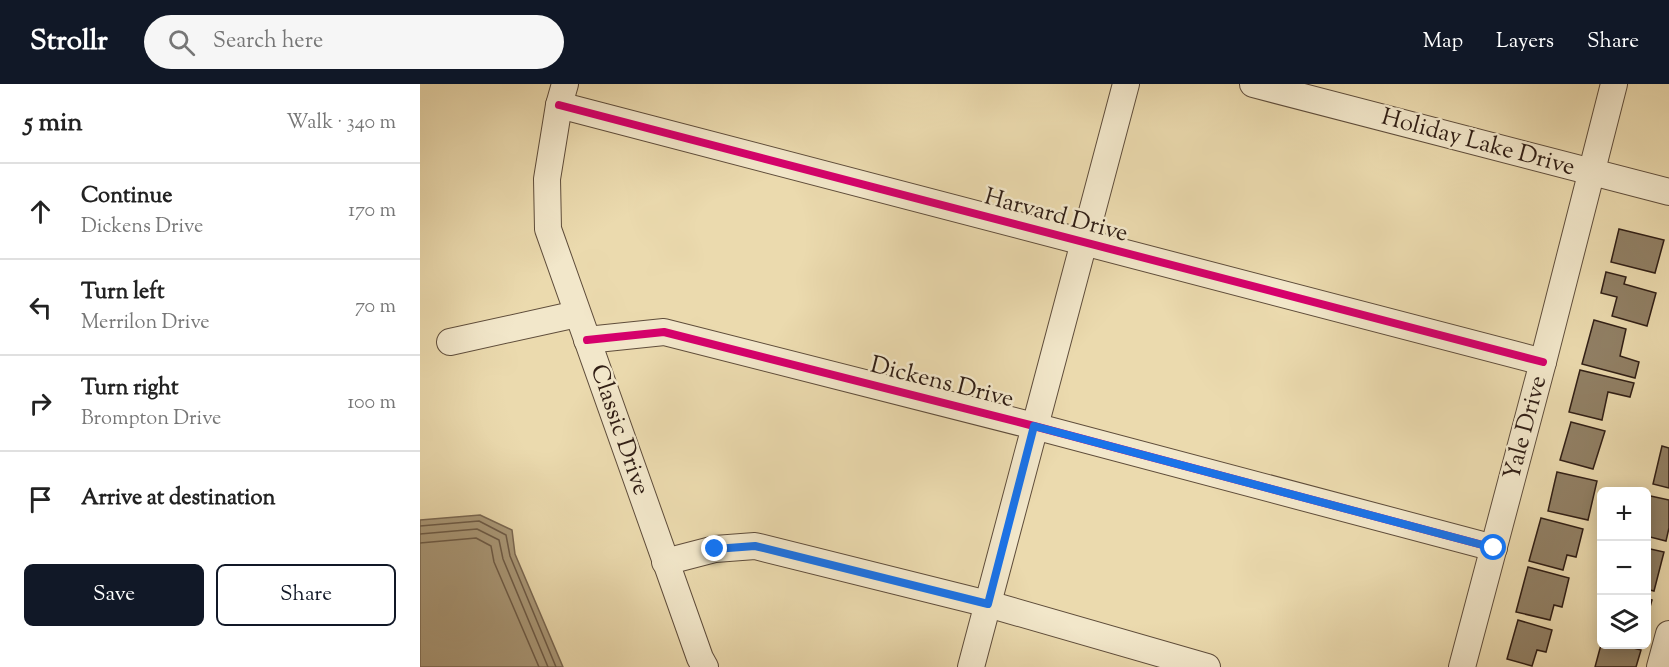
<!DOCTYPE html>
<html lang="en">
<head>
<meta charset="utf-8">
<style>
	:root { --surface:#fff; --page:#f6f6f6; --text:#222; --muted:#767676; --line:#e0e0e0; --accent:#111827 }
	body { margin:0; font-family:"Sorts Mill Goudy",serif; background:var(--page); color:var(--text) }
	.controls { position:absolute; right:18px; bottom:18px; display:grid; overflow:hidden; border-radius:9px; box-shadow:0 3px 15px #0003 }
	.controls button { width:54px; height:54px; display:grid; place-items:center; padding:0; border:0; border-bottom:2px solid var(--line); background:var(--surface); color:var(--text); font:30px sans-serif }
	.stop { position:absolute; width:18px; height:18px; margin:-14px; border:4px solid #1a73e8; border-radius:50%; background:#fff }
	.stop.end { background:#1a73e8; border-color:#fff; box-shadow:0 2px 6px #0008 }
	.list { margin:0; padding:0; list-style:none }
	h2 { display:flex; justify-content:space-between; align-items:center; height:78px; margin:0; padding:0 24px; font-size:26px }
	h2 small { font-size:20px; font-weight:400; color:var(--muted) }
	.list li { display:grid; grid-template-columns:39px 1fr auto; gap:18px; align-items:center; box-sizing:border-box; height:96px; padding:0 24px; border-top:2px solid var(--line) }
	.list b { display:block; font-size:22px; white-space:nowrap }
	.list p { margin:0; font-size:20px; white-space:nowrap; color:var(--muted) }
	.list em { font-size:20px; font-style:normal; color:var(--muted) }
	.actions { display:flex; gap:12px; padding:18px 24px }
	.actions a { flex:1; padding:14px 0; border:2px solid var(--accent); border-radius:9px; text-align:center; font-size:21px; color:var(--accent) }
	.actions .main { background:var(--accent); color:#fff }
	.icon { flex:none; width:33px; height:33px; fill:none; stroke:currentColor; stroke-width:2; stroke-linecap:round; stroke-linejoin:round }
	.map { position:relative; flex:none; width:1249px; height:583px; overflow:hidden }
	header { display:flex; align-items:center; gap:36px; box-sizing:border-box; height:84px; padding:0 30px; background:var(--accent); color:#fff }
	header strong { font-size:28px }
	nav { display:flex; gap:33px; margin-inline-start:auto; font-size:21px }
	.search { width:420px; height:54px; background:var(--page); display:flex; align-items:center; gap:15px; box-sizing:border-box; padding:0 21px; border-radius:33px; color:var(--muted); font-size:22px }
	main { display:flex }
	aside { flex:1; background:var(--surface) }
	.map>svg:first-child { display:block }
	.water { fill:#ab9a7a; stroke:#7a6852; stroke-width:1.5 }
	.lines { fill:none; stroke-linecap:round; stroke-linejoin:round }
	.shore { stroke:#6e5c48; stroke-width:1.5 }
	.building { fill:#918065; stroke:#301e15; stroke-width:1.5 }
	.minor-casing { stroke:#5f4d3b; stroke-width:28 }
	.minor { stroke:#f2e7ca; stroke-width:26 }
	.cycleway-casing { stroke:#f2e7ca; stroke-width:11 }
	.cycleway { stroke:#d6006c; stroke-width:8 }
	.route { stroke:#1a73e8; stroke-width:8 }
	.labels { text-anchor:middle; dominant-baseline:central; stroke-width:5; stroke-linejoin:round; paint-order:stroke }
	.street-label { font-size:24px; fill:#301e15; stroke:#f2e7ca }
</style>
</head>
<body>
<header>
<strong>Strollr</strong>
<div class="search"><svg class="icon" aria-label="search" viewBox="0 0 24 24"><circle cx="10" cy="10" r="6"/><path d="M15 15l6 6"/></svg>Search here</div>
<nav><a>Map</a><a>Layers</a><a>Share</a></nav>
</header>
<main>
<aside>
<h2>5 min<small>Walk · 340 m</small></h2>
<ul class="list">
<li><svg class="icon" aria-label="ahead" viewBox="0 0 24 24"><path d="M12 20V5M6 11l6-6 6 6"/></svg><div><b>Continue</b><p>Dickens Drive</p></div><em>170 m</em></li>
<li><svg class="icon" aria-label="left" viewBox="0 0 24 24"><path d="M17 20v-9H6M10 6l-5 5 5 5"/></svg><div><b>Turn left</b><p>Merrilon Drive</p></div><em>70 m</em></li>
<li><svg class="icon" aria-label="right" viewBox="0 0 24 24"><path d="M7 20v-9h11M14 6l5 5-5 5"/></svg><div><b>Turn right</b><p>Brompton Drive</p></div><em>100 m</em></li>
<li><svg class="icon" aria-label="arrive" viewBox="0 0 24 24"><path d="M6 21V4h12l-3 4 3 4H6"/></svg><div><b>Arrive at destination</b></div></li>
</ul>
<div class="actions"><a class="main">Save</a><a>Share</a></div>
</aside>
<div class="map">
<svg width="1249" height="583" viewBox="0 0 1249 583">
	<rect width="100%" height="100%" fill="#ebdaae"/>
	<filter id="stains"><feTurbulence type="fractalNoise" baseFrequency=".00333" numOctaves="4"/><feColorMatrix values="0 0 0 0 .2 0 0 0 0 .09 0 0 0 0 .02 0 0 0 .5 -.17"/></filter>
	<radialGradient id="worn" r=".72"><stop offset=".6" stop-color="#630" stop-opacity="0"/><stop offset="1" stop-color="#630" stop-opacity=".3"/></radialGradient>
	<path class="water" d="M60,431L92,446L95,470L143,583H0V436Z"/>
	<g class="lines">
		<g class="shore">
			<path d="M0,442L59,437L86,451L90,472L136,583"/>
			<path d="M0,450L57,445L79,456L83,475L128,583"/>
			<path d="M0,459L56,454L71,462L74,478L119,583"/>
		</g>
	</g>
	<g class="building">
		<path d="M1199,145L1244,156L1235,189L1191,178Z"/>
		<path d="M1186,188L1206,193L1204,200L1236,209L1227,242L1192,232L1197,213L1181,209Z"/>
		<path d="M1174,236L1206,245L1200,272L1219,278L1215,294L1162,280Z"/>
		<path d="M1160,286L1214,299L1210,313L1188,308L1182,336L1149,328Z"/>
		<path d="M1151,338L1185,347L1173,385L1140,376Z"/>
		<path d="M1242,362L1249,364V404L1233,400Z"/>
		<path d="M1137,388L1177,397L1168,436L1128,427Z"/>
		<path d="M1226,411L1249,416V444L1246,457L1226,452Z"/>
		<path d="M1121,434L1163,445L1156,473L1147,471L1143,486L1109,477Z"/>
		<path d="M1226,464L1244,468L1234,507L1226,505Z"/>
		<path d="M1108,483L1149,494L1142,523L1134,521L1130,536L1096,528Z"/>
		<path d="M1226,514L1232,516L1226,537Z"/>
		<path d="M1098,536L1132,546L1126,568L1117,566L1112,582L1087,575Z"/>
		<path d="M1182,557V560H1198L1221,566L1216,583H1175Z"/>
	</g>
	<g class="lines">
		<g class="minor-casing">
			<g id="minor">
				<path d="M145,0L139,21L127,95L128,145L280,574L285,583"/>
				<path d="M833,0L1249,108"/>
				<path d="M139,21L1123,278"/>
				<path d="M167,256L244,248L614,342L1074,464"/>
				<path d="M30,258L157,230"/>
				<path d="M245,478L295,465L335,462L568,520L787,583"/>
				<path d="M551,583L706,0"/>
				<path d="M1042,583L1123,278L1194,0"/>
				<path d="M1240,583L1249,550"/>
			</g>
		</g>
		<use href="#minor" class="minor"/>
		<g class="cycleway-casing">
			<g id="cycleway">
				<path d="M139,21L1123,278"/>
				<path d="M167,256L244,248L614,342L1074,464"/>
			</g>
		</g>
		<use href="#cycleway" class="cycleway"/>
	</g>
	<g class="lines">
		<path class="route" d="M295,465L335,462L568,520L614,342L1074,464"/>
	</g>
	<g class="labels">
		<g class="street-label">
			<text transform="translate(1058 59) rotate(15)">Holiday Lake Drive</text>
			<text transform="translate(636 132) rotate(15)">Harvard Drive</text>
			<text transform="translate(522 299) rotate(14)">Dickens Drive</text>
			<text transform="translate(1106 344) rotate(-75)">Yale Drive</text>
			<text transform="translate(199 346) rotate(71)">Classic Drive</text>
		</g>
	</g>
	<rect width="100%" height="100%" filter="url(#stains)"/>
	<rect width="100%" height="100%" fill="url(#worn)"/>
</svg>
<div class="controls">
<button>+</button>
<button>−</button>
<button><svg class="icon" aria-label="layers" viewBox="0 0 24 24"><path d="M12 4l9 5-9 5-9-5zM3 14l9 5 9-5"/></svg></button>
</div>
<div class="stop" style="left:1074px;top:464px"></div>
<div class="stop end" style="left:295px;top:465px"></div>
</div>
</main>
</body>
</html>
